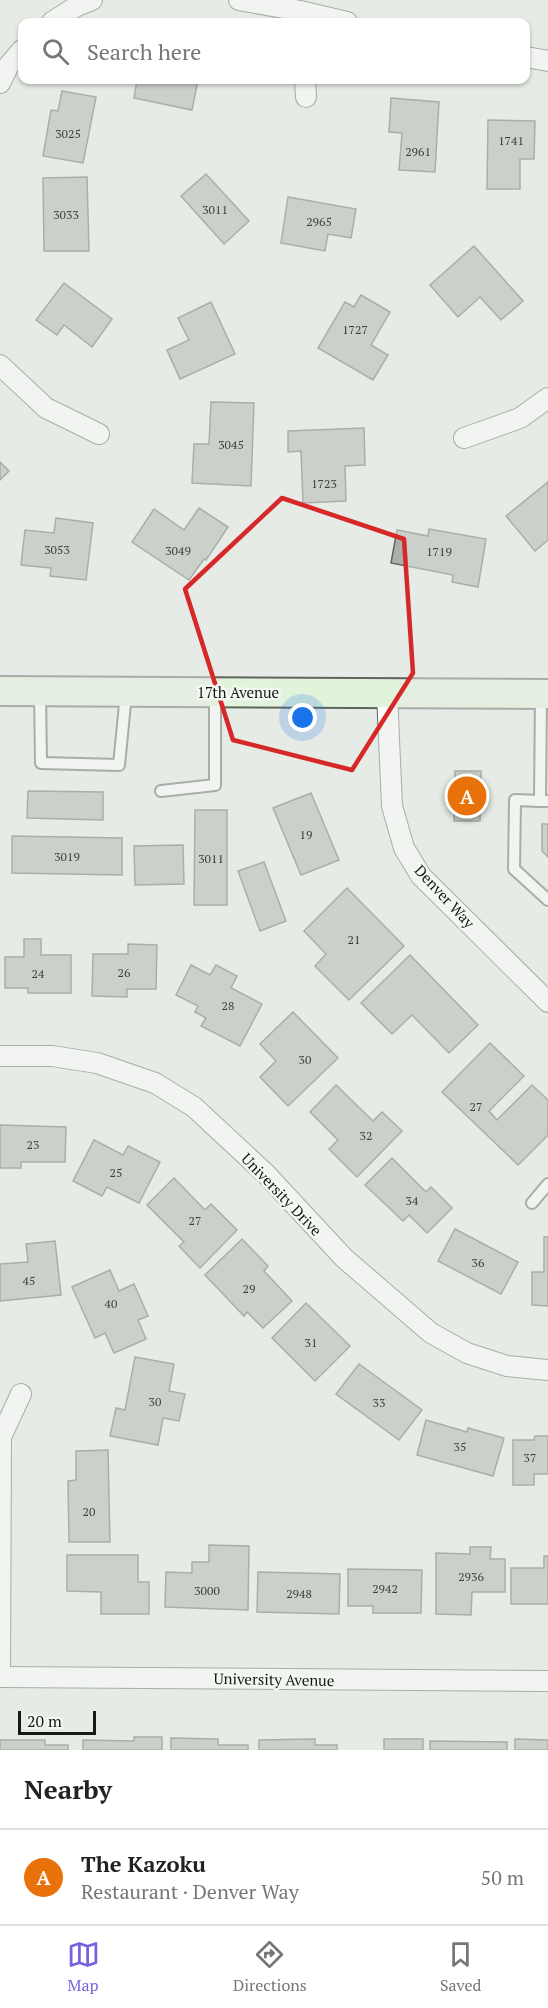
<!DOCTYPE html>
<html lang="en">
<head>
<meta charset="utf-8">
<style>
	:root { --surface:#fff; --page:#f6f6f6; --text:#222; --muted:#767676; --line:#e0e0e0; --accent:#7562dc }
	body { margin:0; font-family:"PT Serif",serif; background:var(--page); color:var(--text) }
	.scale { position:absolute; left:18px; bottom:15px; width:78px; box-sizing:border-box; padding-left:6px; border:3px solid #171917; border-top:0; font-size:16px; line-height:21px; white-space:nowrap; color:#171917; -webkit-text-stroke:4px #f4f8f2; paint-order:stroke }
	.you { position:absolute; left:303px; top:718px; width:21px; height:21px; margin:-15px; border:4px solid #fff; border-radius:50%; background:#1a73e8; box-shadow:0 0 0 9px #1a73e833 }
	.badge { display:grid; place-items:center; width:39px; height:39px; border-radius:50%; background:var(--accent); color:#fff; font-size:20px; font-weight:700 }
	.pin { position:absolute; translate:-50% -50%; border:3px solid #fff; box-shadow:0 2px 6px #0006 }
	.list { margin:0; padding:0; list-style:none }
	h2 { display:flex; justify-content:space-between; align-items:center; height:78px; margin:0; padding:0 24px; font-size:26px }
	h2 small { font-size:20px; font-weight:400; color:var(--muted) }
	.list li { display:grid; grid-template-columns:39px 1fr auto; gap:18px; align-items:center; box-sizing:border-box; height:96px; padding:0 24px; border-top:2px solid var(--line) }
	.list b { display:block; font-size:22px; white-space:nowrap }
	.list p { margin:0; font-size:20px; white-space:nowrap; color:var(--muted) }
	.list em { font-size:20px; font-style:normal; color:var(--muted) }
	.icon { flex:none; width:33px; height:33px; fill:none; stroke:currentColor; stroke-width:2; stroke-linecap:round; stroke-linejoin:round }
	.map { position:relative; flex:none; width:548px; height:1750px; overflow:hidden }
	.search { position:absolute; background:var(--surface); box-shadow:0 2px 4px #0004; left:18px; right:18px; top:18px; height:66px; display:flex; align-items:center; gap:15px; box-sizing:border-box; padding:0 21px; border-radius:12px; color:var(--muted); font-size:22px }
	.sheet { height:174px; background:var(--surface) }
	nav { display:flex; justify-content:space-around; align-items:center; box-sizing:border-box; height:84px; border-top:2px solid var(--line); background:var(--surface); font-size:16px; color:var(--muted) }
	nav a { display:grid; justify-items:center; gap:3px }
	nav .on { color:var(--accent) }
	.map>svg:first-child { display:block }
	.building { fill:#acb0aa; stroke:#626560; stroke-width:1.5 }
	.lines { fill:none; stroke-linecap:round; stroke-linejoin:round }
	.lane-casing { stroke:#5f635e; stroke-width:14 }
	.street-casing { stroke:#5f635e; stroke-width:22 }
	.secondary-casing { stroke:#5f635e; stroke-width:32 }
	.lane { stroke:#fff; stroke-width:10 }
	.street { stroke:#fff; stroke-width:20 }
	.secondary { stroke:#e2f3db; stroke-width:28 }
	.marked { fill:none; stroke:#d62828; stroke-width:4.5; stroke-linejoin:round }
	.labels { text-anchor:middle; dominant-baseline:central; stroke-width:5; stroke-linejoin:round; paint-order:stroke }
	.number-label { font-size:12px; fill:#3c3f3c }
	.street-label { font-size:15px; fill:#171917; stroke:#f4f8f2 }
</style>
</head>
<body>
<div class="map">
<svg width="548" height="1750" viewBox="0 0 548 1750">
	<rect width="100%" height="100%" fill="#e6ebe5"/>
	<g class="building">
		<path d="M137,80H198L192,110L134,98Z"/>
		<path d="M62,91L96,97L83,163L43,156L51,110L58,111Z"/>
		<path d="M391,98L439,102L435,172L399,170L402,133L389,132Z"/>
		<path d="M488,120L535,121L534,159H520V189H487Z"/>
		<path d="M206,174L249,221L224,244L181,196Z"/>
		<path d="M87,177L89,251H44L43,178Z"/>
		<path d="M288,197L356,209L351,238L328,234L325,251L281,243Z"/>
		<path d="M474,246L523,301L501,320L480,297L458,317L430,285Z"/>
		<path d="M64,283L112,319L92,347L64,325L57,335L36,320Z"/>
		<path d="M361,295L390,312L371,345L388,355L373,380L318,348L345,302L354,307Z"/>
		<path d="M211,302L235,354L180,379L167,350L189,340L178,318Z"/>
		<path d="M211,402L254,403L251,486L192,483L194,444H209Z"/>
		<path d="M364,428L365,465L345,466L346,501L303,503L301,451L288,452V431Z"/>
		<path d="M0,462L9,471L0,480Z"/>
		<path d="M548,482V540L535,551L506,516Z"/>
		<path d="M199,508L228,527L206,560L204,559L189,580L132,542L154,509L184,530Z"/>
		<path d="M56,518L93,523L86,580L50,576L51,568L21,565L25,530L54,533Z"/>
		<path d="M429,529L486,539L478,587L452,582L453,575L391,563L397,530L428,536Z"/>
		<path d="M455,771H481L480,821H454Z"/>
		<path d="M28,791L103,792V820L27,818Z"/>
		<path d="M311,793L339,860L301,875L273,808Z"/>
		<path d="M195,810H227V905H194Z"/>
		<path d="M542,824H548V857L542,851Z"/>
		<path d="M12,836L122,838V875L12,873Z"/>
		<path d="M183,845L184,884L135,885L134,846Z"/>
		<path d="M264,862L286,921L260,931L238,871Z"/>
		<path d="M347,888L404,946L349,1000L315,966L326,954L304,931Z"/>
		<path d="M24,939H41V955H71V993H28V988H5V957H24Z"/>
		<path d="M128,944L157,945L156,989H127V997L92,996L93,954H128Z"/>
		<path d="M410,955L478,1025L449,1053L412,1015L392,1034L361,1003Z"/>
		<path d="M191,965L210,975L216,965L237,976L231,988L262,1004L240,1046L201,1026L206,1018L195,1012L198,1006L176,995Z"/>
		<path d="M293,1012L338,1058L288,1106L260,1077L276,1061L260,1044Z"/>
		<path d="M490,1043L524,1076L489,1111L497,1120L532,1085L548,1100V1135L518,1165L442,1092Z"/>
		<path d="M336,1085L373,1121L382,1112L402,1131L357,1177L329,1149L338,1140L310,1112Z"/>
		<path d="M0,1125L66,1127L65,1162H21V1168H0Z"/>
		<path d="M94,1140L123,1155L128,1146L160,1162L139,1203L107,1187L102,1196L73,1181Z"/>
		<path d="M392,1158L426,1192L431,1187L452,1208L427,1233L409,1215L403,1221L365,1185Z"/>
		<path d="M174,1178L205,1210L211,1204L237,1230L200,1268L179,1246L184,1242L147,1205Z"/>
		<path d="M455,1229L518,1262L501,1294L438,1261Z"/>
		<path d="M544,1237H548V1306L532,1305V1272H544Z"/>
		<path d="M242,1239L268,1266L264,1271L292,1301L263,1328L247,1312L244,1316L205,1275Z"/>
		<path d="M55,1241L61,1295L0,1301V1264L28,1262L26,1244Z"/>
		<path d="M110,1270L119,1291L134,1284L148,1316L138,1320L146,1339L114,1353L105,1333L95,1338L72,1287Z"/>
		<path d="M306,1303L350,1346L315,1381L272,1338Z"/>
		<path d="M135,1357L174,1364L169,1391L185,1394L179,1421L163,1418L158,1445L110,1436L116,1408L125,1410Z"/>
		<path d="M359,1364L422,1410L399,1440L336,1394Z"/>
		<path d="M426,1420L467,1432L468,1428L504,1438L493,1476L417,1455Z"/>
		<path d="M535,1436H548V1474H534V1485H513V1440H534Z"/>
		<path d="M108,1450L110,1542H69L68,1481L76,1480V1451Z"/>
		<path d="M209,1545L249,1546L248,1610L165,1607L166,1572L192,1573V1562H209Z"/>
		<path d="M470,1547H491L490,1559H505V1592H472L471,1615L436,1614V1553L470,1554Z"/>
		<path d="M67,1555H138V1582H149V1614H101V1592L67,1591Z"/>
		<path d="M544,1556H548V1604H511V1568H544Z"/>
		<path d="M348,1569L422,1570L421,1613H373V1606H348Z"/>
		<path d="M258,1572L340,1574L339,1614L257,1612Z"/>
		<path d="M134,1737H162V1750H83V1740L134,1741Z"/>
		<path d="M171,1738L218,1739V1745H248V1750H171Z"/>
		<path d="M315,1739V1745H337V1750H259V1740Z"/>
		<rect x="384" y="1739" width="39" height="11"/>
		<path d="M515,1739L548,1740V1750H515Z"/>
		<path d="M0,1740H45V1745H68V1750H0Z"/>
		<path d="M430,1741L507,1742V1750H430Z"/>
	</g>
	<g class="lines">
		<g class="lane-casing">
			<g id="lane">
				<path d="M40,692L41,763L119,765L126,694"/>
				<path d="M541,694L540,801H548"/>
				<path d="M161,791L215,785V693"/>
				<path d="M540,801L515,800L514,869L548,900"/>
				<path d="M532,1203L548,1184"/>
			</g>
		</g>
		<g class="street-casing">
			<g id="street">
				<path d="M239,0L300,11L347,22"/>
				<path d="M52,22L77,6L92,0"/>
				<path d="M526,57L548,61"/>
				<path d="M305,80L306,97"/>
				<path d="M0,83L9,65L22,50"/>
				<path d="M0,365L46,408L99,434"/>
				<path d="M464,438L520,418L548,398"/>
				<path d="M387,693L392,806L404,848L421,876L548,1002"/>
				<path d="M0,1056H52L97,1063L155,1083L194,1107L266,1174L344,1258L431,1333L467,1353L507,1366L548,1370"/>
				<path d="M0,1677L548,1681"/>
				<path d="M0,1677L1,1437L21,1394"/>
			</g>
		</g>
		<g class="secondary-casing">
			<path id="secondary" d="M0,691L548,694"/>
		</g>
		<use href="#lane" class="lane"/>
		<use href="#street" class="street"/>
		<use href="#secondary" class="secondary"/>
	</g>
	<path d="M0 0H548V1750H0ZM282,498L404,539L413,673L352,770L233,740L185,589Z" fill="#e6ebe5" fill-opacity=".55" fill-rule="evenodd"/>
	<path class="marked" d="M282,498L404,539L413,673L352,770L233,740L185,589Z"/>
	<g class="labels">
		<g class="number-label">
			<text x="68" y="133">3025</text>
			<text x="511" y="140">1741</text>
			<text x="418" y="151">2961</text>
			<text x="215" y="209">3011</text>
			<text x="66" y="214">3033</text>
			<text x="319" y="221">2965</text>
			<text x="355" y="329">1727</text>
			<text x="231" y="444">3045</text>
			<text x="324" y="483">1723</text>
			<text x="57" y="549">3053</text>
			<text x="178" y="550">3049</text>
			<text x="439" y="551">1719</text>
			<text x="306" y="834">19</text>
			<text x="67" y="856">3019</text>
			<text x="211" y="858">3011</text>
			<text x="354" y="939">21</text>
			<text x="124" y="972">26</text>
			<text x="38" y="973">24</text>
			<text x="228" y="1005">28</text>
			<text x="305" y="1059">30</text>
			<text x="476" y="1106">27</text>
			<text x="366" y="1135">32</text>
			<text x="33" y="1144">23</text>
			<text x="116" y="1172">25</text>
			<text x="412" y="1200">34</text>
			<text x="195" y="1220">27</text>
			<text x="478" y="1262">36</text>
			<text x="29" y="1280">45</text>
			<text x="249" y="1288">29</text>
			<text x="111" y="1303">40</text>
			<text x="311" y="1342">31</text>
			<text x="155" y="1401">30</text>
			<text x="379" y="1402">33</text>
			<text x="460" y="1446">35</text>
			<text x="530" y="1457">37</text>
			<text x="89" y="1511">20</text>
			<text x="471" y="1576">2936</text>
			<text x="385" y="1588">2942</text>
			<text x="207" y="1590">3000</text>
			<text x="299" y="1593">2948</text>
		</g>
		<g class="street-label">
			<text x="238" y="692">17th Avenue</text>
			<text transform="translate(445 896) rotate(47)">Denver Way</text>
			<text transform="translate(282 1194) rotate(46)">University Drive</text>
			<text transform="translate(274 1679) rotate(1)">University Avenue</text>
		</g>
	</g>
</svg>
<div class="scale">20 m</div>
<div class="you"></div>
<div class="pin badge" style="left:467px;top:796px;background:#e8710a">A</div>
<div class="search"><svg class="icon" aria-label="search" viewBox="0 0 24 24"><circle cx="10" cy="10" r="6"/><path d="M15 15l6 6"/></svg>Search here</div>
</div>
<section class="sheet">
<h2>Nearby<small></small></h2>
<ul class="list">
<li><span class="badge" style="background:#e8710a">A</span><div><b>The Kazoku</b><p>Restaurant · Denver Way</p></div><em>50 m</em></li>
</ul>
</section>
<nav>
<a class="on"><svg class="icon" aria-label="map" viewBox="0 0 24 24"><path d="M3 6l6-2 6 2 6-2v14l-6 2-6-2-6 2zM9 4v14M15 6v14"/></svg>Map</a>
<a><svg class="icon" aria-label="directions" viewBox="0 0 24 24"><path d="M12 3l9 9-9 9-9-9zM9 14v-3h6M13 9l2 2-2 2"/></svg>Directions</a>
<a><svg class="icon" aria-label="saved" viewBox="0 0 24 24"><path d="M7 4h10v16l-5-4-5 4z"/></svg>Saved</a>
</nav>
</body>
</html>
